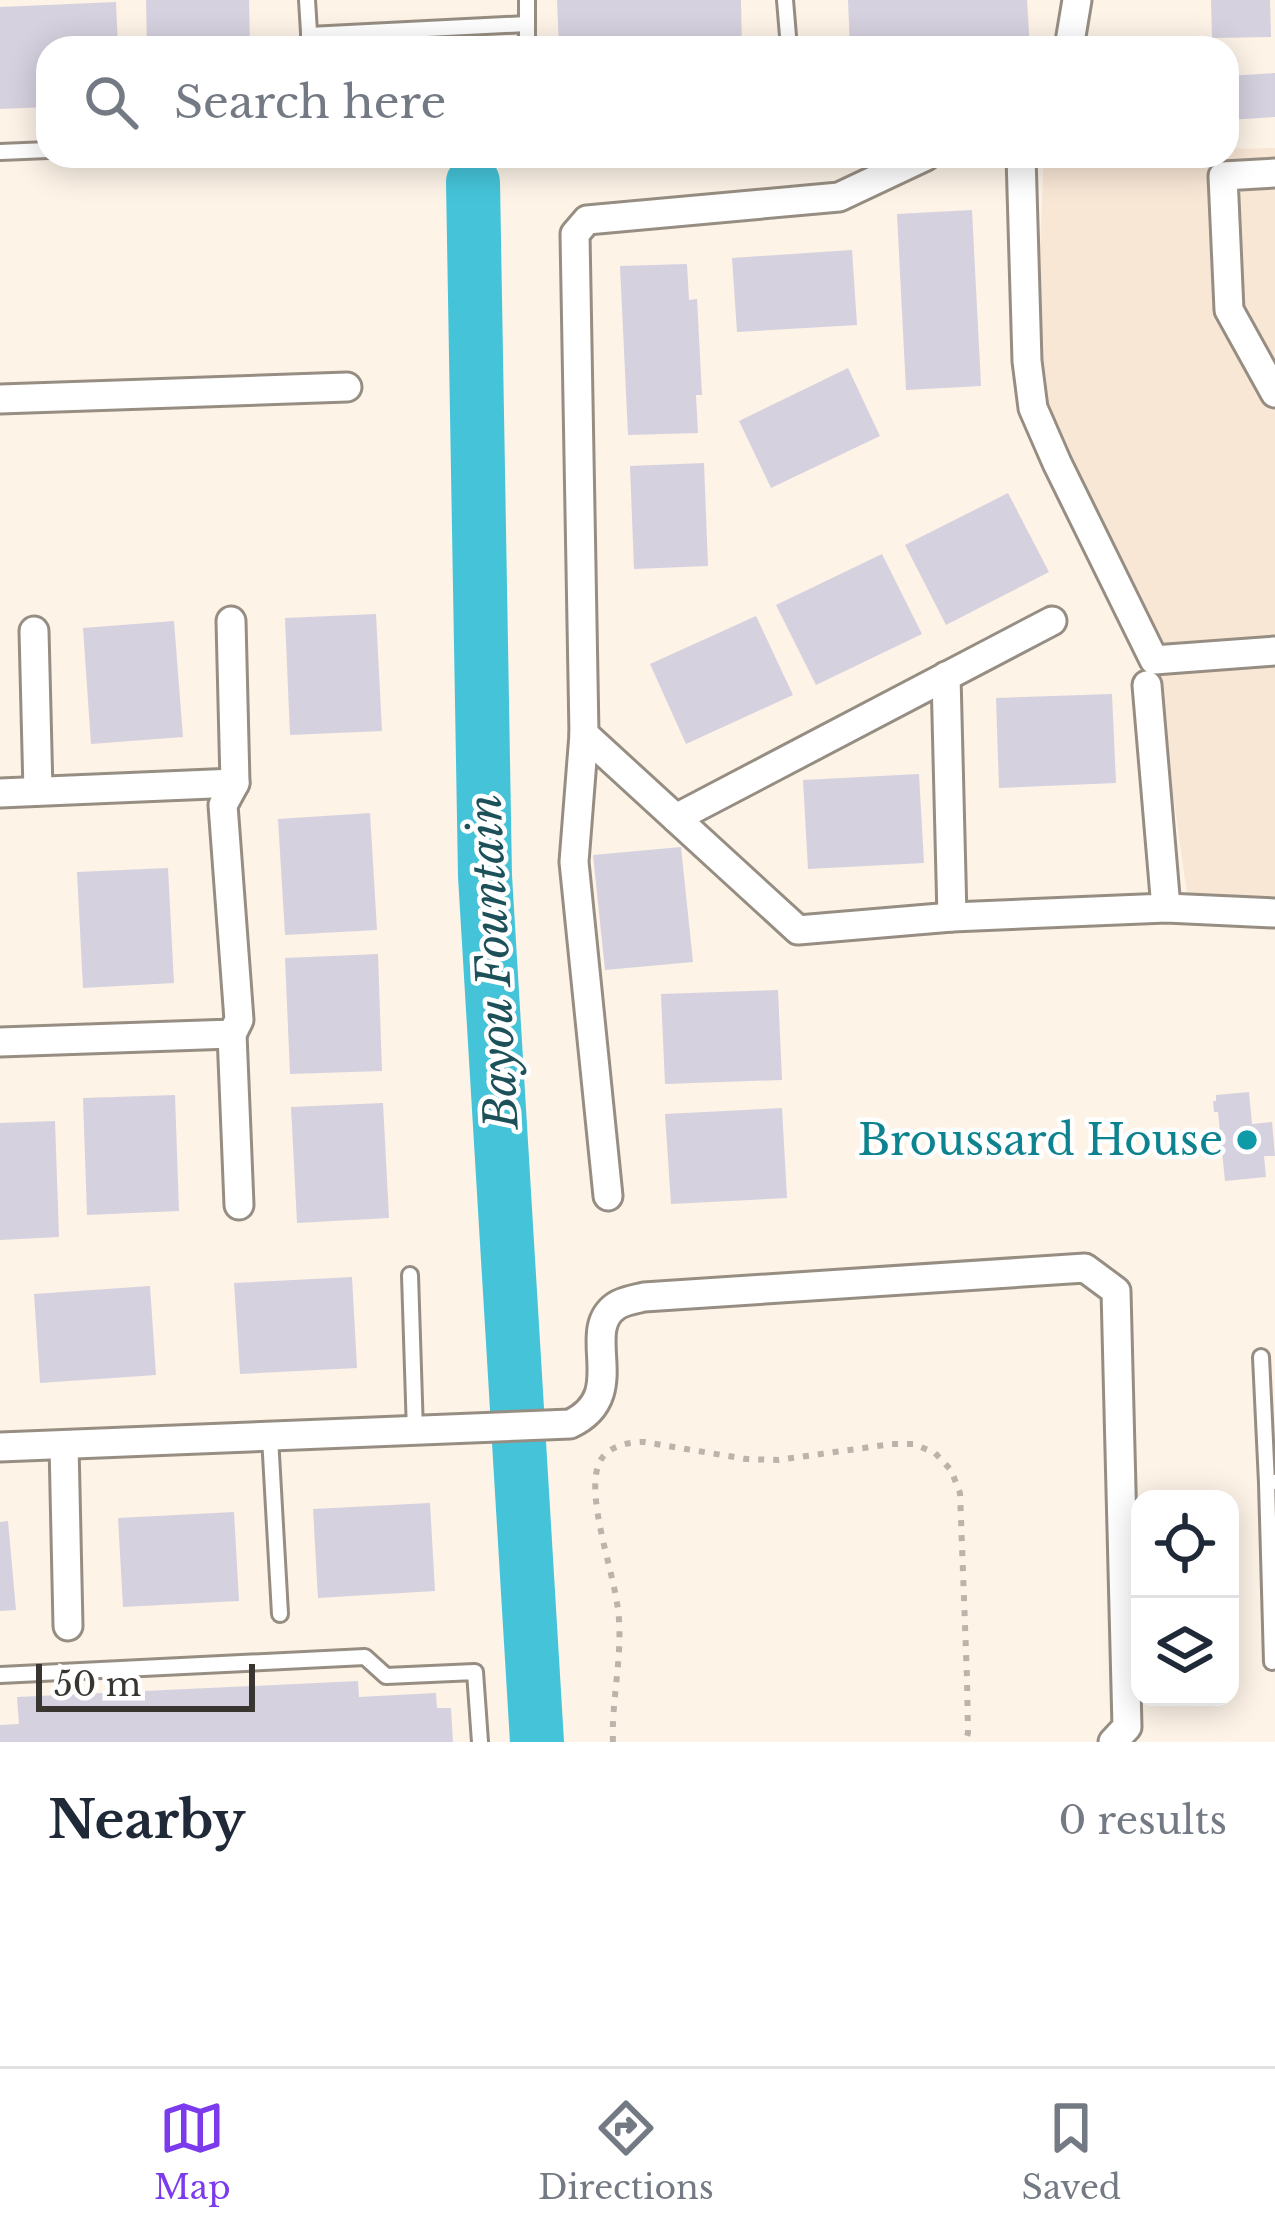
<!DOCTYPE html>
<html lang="en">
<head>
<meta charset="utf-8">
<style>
	:root { --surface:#fff; --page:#f2f2f3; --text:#1f2937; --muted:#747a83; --line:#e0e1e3; --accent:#7c3aed }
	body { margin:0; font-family:"Libre Baskerville",serif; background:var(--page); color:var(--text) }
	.controls { position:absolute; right:36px; bottom:36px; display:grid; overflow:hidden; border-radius:24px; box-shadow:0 6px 30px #0003 }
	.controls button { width:108px; height:108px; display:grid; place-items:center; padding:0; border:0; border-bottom:3px solid var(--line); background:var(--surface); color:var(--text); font:60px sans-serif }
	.scale { position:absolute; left:36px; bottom:30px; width:219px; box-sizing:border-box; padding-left:12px; border:6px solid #393531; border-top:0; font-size:33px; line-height:42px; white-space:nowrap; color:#393531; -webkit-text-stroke:9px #fff; paint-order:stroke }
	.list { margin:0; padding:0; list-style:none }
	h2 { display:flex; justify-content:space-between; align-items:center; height:156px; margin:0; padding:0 48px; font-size:51px }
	h2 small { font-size:39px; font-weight:400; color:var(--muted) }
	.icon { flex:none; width:66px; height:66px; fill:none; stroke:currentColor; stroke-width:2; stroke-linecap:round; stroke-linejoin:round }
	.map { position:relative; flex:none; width:1275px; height:1742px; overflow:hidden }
	.search { position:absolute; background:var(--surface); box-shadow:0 6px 30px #0003; left:36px; right:36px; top:36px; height:132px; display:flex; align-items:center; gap:30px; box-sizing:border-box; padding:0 42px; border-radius:36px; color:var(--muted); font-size:45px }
	.sheet { height:324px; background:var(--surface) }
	nav { display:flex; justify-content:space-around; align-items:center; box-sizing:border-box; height:168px; border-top:3px solid var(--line); background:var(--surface); font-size:33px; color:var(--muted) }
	nav a { display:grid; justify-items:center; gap:6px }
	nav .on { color:var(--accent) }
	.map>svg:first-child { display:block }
	.commercial { fill:#f9e7d6 }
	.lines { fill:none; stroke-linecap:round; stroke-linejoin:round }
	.river { stroke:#45c4d9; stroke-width:54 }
	.building { fill:#d6d1df }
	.lane-casing { stroke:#978e83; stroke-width:20 }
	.street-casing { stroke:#978e83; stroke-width:33 }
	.path { stroke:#bcb4aa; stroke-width:6; stroke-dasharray:6 9; stroke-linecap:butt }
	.lane { stroke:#fff; stroke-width:14 }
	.street { stroke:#fff; stroke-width:27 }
	.culture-dot { fill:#0f9aa8; stroke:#fff; stroke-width:4.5 }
	.labels { text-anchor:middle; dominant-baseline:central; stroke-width:9; stroke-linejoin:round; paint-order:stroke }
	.culture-label { font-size:42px; fill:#0d838f; stroke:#fff; text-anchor:end }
	.water-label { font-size:45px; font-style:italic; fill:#1c515a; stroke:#fff }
</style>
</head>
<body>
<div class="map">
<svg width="1275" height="1742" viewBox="0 0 1275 1742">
	<rect width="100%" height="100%" fill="#fdf3e7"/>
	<path class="commercial" d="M1275,148V913L1188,901L1154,660L1033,408L1044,156H1227V149Z"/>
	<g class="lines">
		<path class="river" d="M473,182L485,876L537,1742"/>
	</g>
	<g class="building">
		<path d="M146,0H249L250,48H147Z"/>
		<path d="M557,0H741L742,48H648V42L626,43V48L559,47Z"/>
		<path d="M848,0H1027L1030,48H850Z"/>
		<path d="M1211,0H1270L1271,37L1212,38Z"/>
		<path d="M116,2L118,48H48V107L0,109V7Z"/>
		<path d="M1275,73V117L1227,120V76Z"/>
		<path d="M588,156H695V160L588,163Z"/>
		<path d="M972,210L981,386L906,390L897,214Z"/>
		<path d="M852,250L857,325L737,332L732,258Z"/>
		<path d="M687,264L689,300L697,299L702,395H696L698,433L628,435L620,266Z"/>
		<path d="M848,368L880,436L771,488L739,421Z"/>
		<path d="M704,463L708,566L634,569L630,466Z"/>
		<path d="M1008,493L1049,572L946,625L905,545Z"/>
		<path d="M882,554L922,634L816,685L776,605Z"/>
		<path d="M376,614L382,731L290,735L285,618Z"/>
		<path d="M756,616L793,695L686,744L650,664Z"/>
		<path d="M174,621L183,737L91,744L83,628Z"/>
		<path d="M1112,694L1116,783L999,788L996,698Z"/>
		<path d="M919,774L924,863L808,869L803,780Z"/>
		<path d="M370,813L377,930L285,935L278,819Z"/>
		<path d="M681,847L693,962L605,970L593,855Z"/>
		<path d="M168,868L174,983L83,988L77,872Z"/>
		<path d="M378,954L382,1071L290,1074L285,958Z"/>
		<path d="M778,990L782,1080L665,1084L661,994Z"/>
		<path d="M1249,1092L1252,1124L1272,1122L1275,1156H1264L1266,1177L1225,1181L1218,1112H1214L1213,1101H1216V1095Z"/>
		<path d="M175,1095L179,1211L87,1215L83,1098Z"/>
		<path d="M383,1103L389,1218L297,1223L291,1107Z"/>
		<path d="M782,1108L787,1198L671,1204L665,1114Z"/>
		<path d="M55,1121L59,1237L0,1240V1123Z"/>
		<path d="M352,1277L357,1368L240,1374L234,1283Z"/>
		<path d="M150,1286L156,1375L40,1383L34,1294Z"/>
		<path d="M430,1503L435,1591L318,1598L313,1509Z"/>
		<path d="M234,1512L239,1601L123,1607L118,1518Z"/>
		<path d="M8,1521L16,1610L0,1611V1522Z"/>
		<path d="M358,1681L359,1697L436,1693L437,1708H451L453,1742H0V1725L19,1724L17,1697Z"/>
	</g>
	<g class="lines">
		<g class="lane-casing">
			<g id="lane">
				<path d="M307,0L310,48"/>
				<path d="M527,0V48"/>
				<path d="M785,0L789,48"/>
				<path d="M309,35L527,24"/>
				<path d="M0,152L48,150"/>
				<path d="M410,1275L415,1432"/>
				<path d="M1261,1357L1267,1483L1275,1482"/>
				<path d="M270,1437L280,1614"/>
				<path d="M1267,1483L1272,1662"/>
				<path d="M0,1675L365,1657L386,1676L475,1672L480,1742"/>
			</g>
		</g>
		<g class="street-casing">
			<g id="street">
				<path d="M1069,48L1077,0"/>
				<path d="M1021,156L1027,361L1033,408L1057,463L1154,660L1275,651"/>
				<path d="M1275,173L1223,176L1229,310L1275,393"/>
				<path d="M0,399L347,387"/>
				<path d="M34,631L38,791"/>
				<path d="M946,676L952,917"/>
				<path d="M584,734L798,930L952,917L1166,908L1147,685"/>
				<path d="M0,793L235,783"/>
				<path d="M676,818L1052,621"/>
				<path d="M1166,908L1275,913"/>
				<path d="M232,1034L239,1205"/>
				<path d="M0,1042L232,1034L239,1020L223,805L235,783L231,621"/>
				<path d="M608,1196L574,862L584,734L575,234L587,220L839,197L926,156"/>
				<path d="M64,1445L68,1626"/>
				<path d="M0,1447L570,1424C632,1395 578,1332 616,1306C623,1301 636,1299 644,1297L1085,1268L1116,1291L1127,1727L1113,1742"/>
			</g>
		</g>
		<path class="path" d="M613,1742C611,1697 625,1649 617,1603C612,1568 587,1499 598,1466C604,1447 626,1442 644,1442L746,1459L778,1460L892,1444H914L935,1453L951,1470L960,1493L967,1678L968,1733L965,1742"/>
		<use href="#lane" class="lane"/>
		<use href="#street" class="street"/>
	</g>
	<circle class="culture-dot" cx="1247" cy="1140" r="12"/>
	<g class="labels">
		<g class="culture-label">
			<text x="1223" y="1140">Broussard House</text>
		</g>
		<g class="water-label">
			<text transform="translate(493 962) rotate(-93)">Bayou Fountain</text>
		</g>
	</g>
</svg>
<div class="controls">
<button><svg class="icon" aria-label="locate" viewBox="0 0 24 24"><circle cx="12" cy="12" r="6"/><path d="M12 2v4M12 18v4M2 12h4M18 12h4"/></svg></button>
<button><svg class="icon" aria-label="layers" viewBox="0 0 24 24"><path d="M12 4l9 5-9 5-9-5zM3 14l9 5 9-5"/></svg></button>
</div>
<div class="scale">50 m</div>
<div class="search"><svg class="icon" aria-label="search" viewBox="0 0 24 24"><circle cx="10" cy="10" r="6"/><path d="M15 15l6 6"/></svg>Search here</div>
</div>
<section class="sheet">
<h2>Nearby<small>0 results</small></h2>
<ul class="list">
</ul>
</section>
<nav>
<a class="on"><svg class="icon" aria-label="map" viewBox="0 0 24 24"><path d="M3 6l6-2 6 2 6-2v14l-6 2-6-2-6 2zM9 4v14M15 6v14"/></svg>Map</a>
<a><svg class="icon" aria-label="directions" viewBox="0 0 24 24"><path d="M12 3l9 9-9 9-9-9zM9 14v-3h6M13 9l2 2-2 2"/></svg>Directions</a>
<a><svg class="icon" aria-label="saved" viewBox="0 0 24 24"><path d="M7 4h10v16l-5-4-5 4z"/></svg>Saved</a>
</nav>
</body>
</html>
